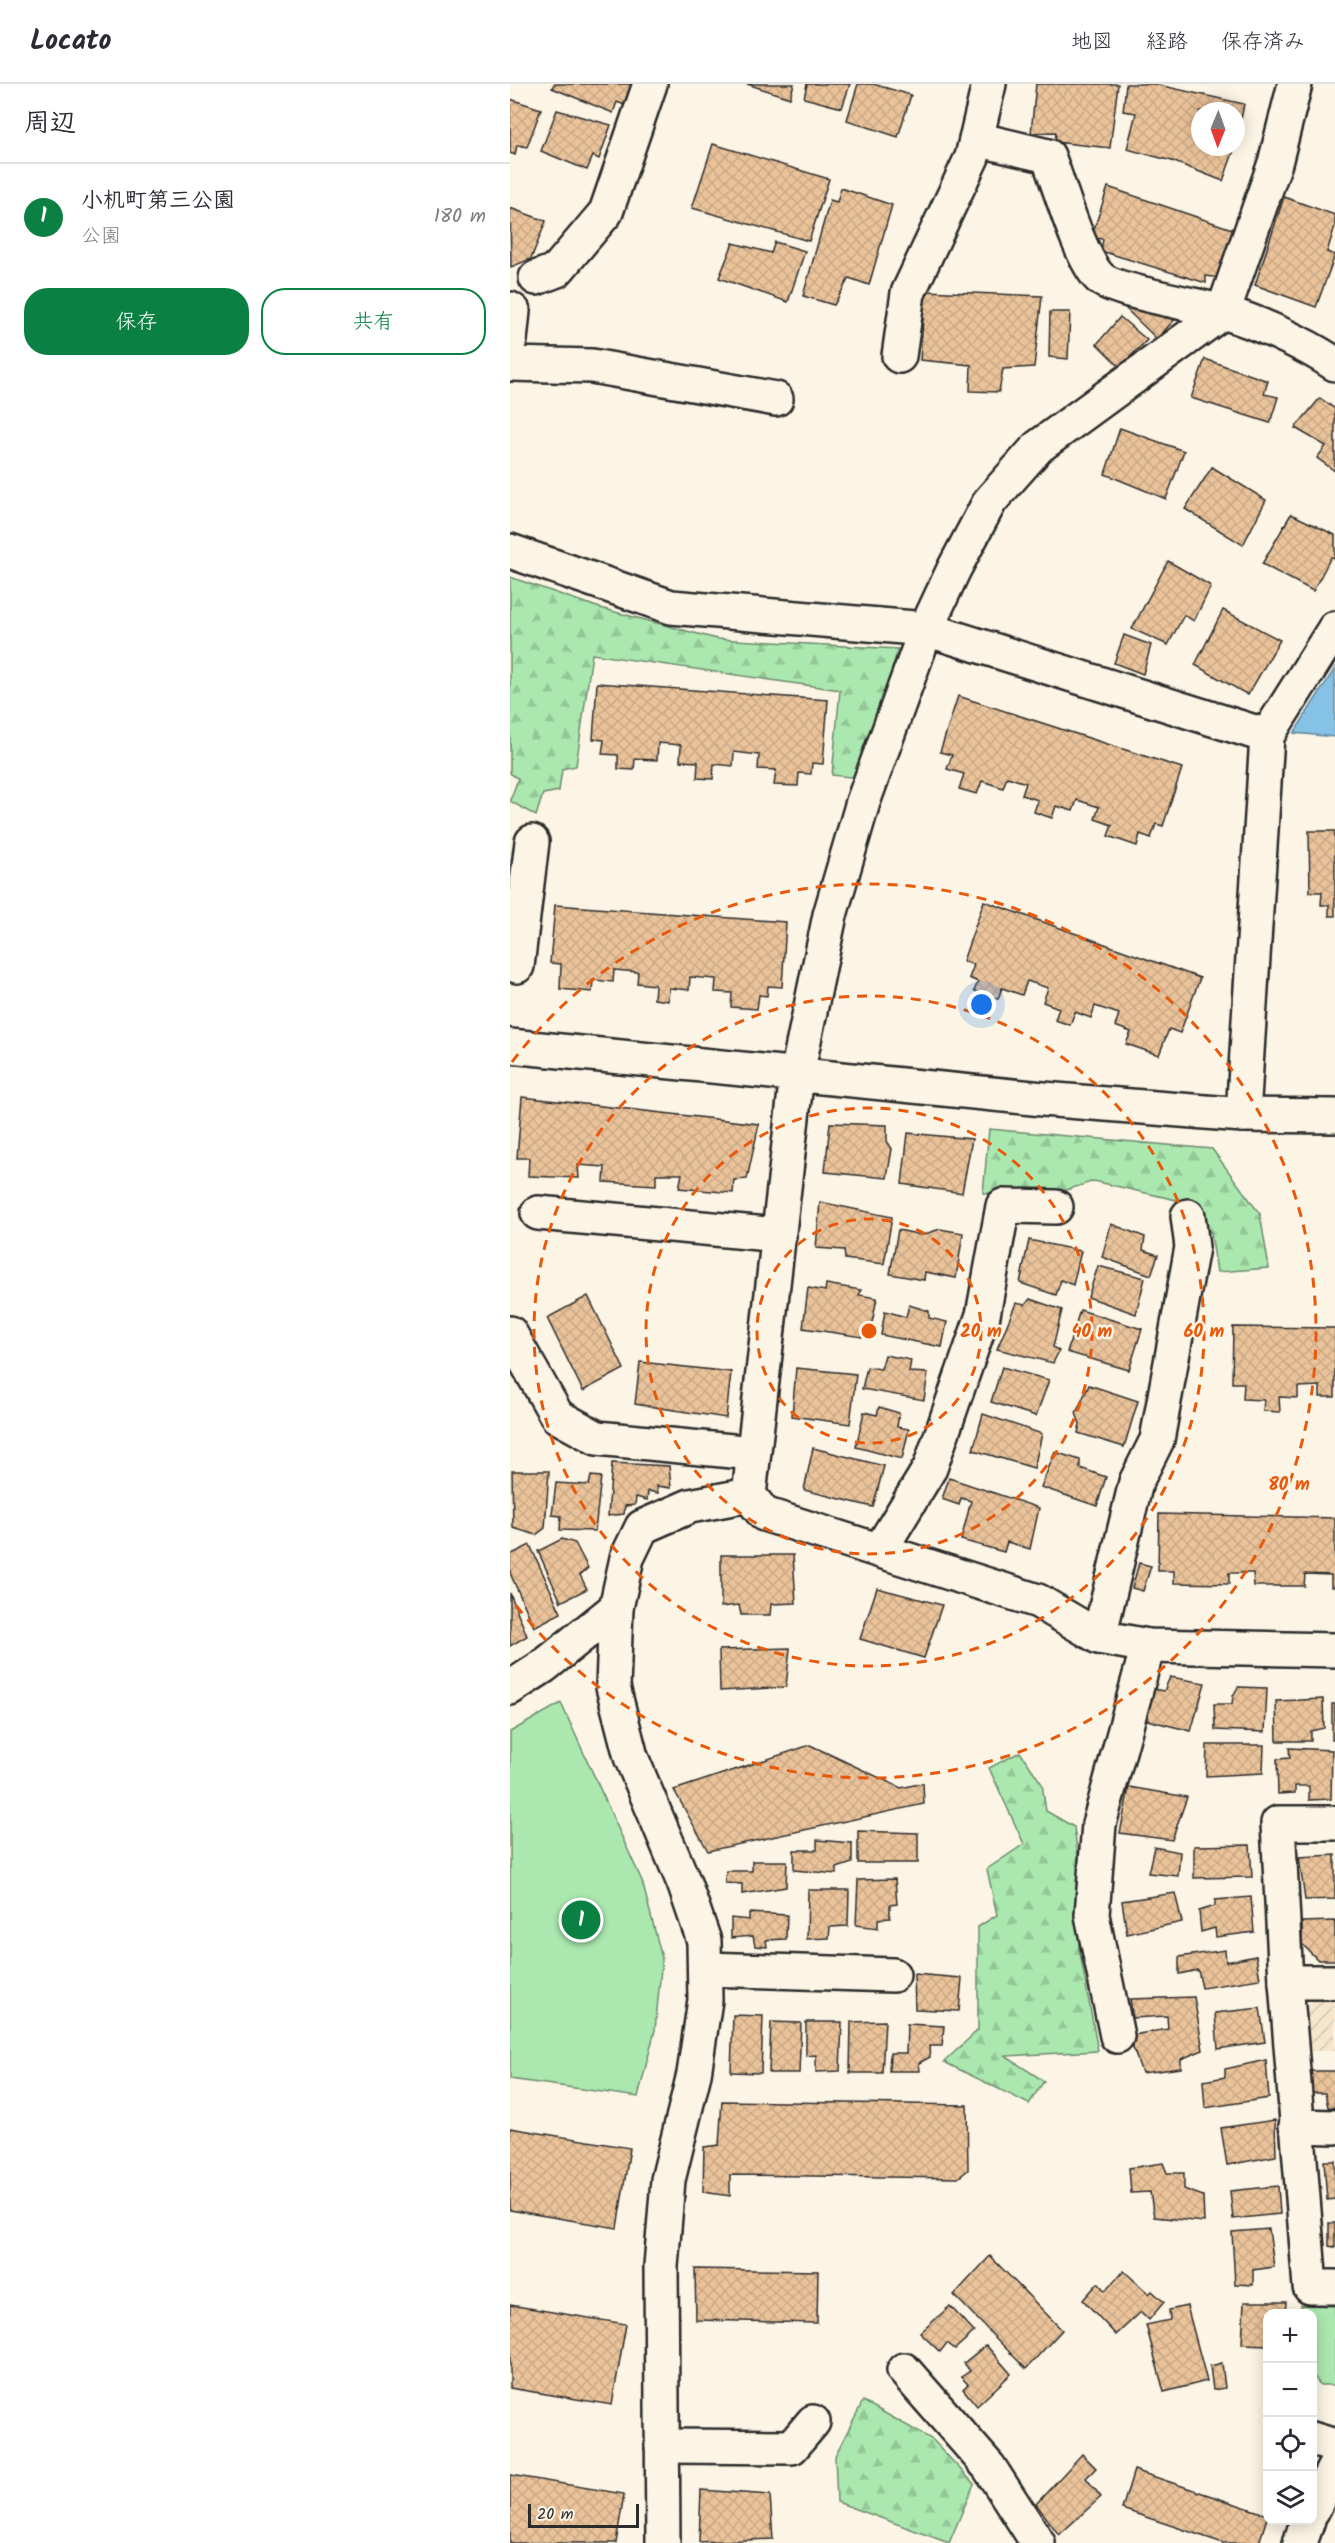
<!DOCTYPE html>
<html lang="ja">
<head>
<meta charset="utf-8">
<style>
	:root { --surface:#fff; --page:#f7f7f7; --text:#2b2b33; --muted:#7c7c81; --line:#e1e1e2; --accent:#0b8043 }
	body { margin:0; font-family:Kalam,"Klee One",sans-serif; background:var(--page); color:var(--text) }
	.controls { position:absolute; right:18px; bottom:18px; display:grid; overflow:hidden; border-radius:12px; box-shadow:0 3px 15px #0003 }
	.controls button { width:54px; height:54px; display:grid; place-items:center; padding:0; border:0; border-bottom:2px solid var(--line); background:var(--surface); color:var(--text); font:30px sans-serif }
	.compass { position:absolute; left:681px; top:18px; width:54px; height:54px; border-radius:50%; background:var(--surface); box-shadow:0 3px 15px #0003; rotate:181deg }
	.scale { position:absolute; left:18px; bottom:15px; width:111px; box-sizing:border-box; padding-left:6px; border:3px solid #2b2b2b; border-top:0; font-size:16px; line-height:21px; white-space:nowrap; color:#2b2b2b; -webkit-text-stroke:4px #fcf5e5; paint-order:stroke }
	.you { position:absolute; left:472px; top:921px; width:21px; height:21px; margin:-15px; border:4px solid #fff; border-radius:50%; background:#1a73e8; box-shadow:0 0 0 9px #1a73e833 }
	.badge { display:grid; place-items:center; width:39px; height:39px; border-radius:50%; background:var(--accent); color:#fff; font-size:20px; font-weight:700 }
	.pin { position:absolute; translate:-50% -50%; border:3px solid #fff; box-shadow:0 2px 6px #0006 }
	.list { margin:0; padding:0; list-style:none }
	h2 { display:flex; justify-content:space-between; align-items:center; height:78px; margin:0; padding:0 24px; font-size:26px }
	h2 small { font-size:20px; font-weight:400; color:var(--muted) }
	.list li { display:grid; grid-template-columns:39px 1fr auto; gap:18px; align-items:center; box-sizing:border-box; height:108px; padding:0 24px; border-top:2px solid var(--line) }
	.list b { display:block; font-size:22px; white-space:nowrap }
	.list p { margin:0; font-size:20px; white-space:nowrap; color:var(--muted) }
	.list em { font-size:20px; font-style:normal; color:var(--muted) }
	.actions { display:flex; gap:12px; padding:18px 24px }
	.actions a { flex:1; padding:14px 0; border:2px solid var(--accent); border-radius:24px; text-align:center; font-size:21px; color:var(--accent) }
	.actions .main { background:var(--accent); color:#fff }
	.icon { flex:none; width:33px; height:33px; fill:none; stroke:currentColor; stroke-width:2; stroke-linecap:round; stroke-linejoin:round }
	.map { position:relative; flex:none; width:825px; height:2459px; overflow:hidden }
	header { display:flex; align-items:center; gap:36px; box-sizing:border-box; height:84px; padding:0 30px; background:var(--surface); border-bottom:2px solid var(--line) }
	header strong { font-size:28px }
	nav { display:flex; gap:33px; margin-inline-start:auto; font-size:21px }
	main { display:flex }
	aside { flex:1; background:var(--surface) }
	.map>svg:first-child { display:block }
	.industrial { fill:url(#industrial-furrows) }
	.forest { fill:url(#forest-firs); stroke:#6b8a6d; stroke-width:1.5 }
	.green { fill:#abe8af; stroke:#6b8a6d; stroke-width:1.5 }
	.water { fill:#85c2e5; stroke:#61869b; stroke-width:1.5 }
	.building { fill:url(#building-cross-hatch); stroke:#2b2b2b; stroke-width:1.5 }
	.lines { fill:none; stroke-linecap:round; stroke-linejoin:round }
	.minor-casing { stroke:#2b2b2b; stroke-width:38 }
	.minor { stroke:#fcf5e5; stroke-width:33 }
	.ring { fill:none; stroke:#e8590c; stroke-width:3; stroke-dasharray:10 8 }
	.centre { fill:#e8590c; stroke:#fcf5e5; stroke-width:3 }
	.ring-label { font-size:18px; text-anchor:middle; font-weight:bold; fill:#e8590c; stroke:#fcf5e5; stroke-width:5; stroke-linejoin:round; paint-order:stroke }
</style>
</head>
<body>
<header>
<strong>Locato</strong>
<nav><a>地図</a><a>経路</a><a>保存済み</a></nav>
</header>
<main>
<aside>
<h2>周辺<small></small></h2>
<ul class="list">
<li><span class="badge">1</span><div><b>小机町第三公園</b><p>公園</p></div><em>180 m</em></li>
</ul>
<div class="actions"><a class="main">保存</a><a>共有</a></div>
</aside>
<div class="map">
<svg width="825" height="2459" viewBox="0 0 825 2459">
	<defs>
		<pattern id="industrial-furrows" width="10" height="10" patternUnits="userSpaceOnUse" patternTransform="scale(1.5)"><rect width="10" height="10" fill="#f7e6ce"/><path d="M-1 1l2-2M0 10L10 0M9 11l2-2" fill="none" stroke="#d4c5b1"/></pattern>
		<pattern id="forest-firs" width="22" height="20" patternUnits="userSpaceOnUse" patternTransform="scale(1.5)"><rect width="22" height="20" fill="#abe8af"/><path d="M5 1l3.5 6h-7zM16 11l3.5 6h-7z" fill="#93c797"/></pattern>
		<pattern id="building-cross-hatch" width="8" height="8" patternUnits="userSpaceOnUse" patternTransform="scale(1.5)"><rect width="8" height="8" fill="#eac39a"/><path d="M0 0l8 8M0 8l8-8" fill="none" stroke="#c9a885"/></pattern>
	</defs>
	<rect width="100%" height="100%" fill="#fcf5e5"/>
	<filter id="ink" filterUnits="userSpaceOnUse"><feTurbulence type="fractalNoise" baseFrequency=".0167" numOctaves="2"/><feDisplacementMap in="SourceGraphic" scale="12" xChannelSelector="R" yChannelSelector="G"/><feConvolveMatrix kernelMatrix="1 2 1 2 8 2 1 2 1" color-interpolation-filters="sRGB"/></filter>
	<g filter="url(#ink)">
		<path class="industrial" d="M808,1914L825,1915V1967H798L794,1923Z"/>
		<g class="forest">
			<path d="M0,493L90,524L207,555L388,565L350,694L322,691L330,606L82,570L66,682L52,685L49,707L33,710L26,732L0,717L8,695L0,689Z"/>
			<path d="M479,1045L702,1065L750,1130L759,1184L707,1188L701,1149L679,1119L584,1097L538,1112L473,1109Z"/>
			<path d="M510,1668L532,1700L536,1727L564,1743L569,1780V1864L588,1967L495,1972L534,1997L519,2020L434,1978L468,1946V1843L487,1831L477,1785L514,1760L479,1684Z"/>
			<path d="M353,2317L423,2356L464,2400L439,2459L327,2418L325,2372Z"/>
		</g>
		<g class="green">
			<path d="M51,1619L132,1797L152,1874L145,1946L128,2013L0,1995V1648Z"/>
			<path d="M791,2221L825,2222V2301H810L803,2291L802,2230L791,2229Z"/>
		</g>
		<path class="water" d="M825,584V653L784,649Z"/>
		<g class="building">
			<path d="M44,0H123L117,22L107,18L103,29L42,4Z"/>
			<path d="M237,0H284L280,14Z"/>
			<path d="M297,0H340L332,24L294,14Z"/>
			<path d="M348,0H363L401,11L388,53L337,36Z"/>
			<path d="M526,0H608L600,64L545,58L546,48L521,49Z"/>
			<path d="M616,0H644L734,20L726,60V27H690V63H725L713,97L662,77L617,65L626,29L613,27Z"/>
			<path d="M0,15L31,25L17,63L7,61L5,71L0,69Z"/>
			<path d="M47,26L101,41L89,75L83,72L77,86L31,67Z"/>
			<path d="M203,60L319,95L299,157L182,124Z"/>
			<path d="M598,103L725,146L710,194L696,192V199L591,167L593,155L581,154Z"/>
			<path d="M331,104L382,121L359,201L339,194L324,221L293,212L320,116L327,118Z"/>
			<path d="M774,113L825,131V142L817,168L825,171L806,223L745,201Z"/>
			<path d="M0,124L36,137L21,175L1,183Z"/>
			<path d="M265,158L295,167L278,218L209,194L223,159L261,169Z"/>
			<path d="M415,207L532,212L524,283L493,285L489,308L460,307L461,281L410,276Z"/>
			<path d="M622,215L668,232L647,255L615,224Z"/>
			<path d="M540,228H560L558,275L539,273Z"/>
			<path d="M610,233L637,256L610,283L587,260Z"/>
			<path d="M695,275L758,297L754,310L768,313L760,339L681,314Z"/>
			<path d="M810,314L825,325V387L807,374L816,362L785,344Z"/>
			<path d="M610,344L674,367L656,415L595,390Z"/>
			<path d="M702,383L756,416L733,461L675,425Z"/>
			<path d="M781,430L825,451V474L821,473L803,507L752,480Z"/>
			<path d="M658,477L701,502L684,537L674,531L658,561L622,545Z"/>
			<path d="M713,526L770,556L738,611L685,581Z"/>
			<path d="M614,551L641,561L633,590L604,579Z"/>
			<path d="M87,599L318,616L313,680L302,679L301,690L289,689L288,702L264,701L266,686L248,685L249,671L224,668L223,682L204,680L203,695L187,694L188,678L170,677L171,661L148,659L147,676L125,675L124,686L108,685V671L92,670L94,656L83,655Z"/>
			<path d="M448,612L672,684L653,742L646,740L641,754L630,750L627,762L598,752L602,741L585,735L589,723L567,716L563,727L546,722L542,734L524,728L528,716L512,711L516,699L497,693L493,704L472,697L467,710L449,705L454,690L437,685L442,671L430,668Z"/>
			<path d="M799,747H825V832H819V821H811L812,808H800Z"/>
			<path d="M474,817L690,894L670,949L659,945L649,971L616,960L621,948L605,942L609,930L585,922L581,934L565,928L560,941L545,936L549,924L533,918L538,904L517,897L512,911L492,904L488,915L464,907L468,898L459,894L464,881L453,877Z"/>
			<path d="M45,821L276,838L272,903L258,902L257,912L249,911L247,925L221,923L222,909L205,908L206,895L180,893L179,906L159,904L158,917L144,915L145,901L127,899L128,888L104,886L103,898L83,896L82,908L50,905L51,880L40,879Z"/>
			<path d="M12,1013L249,1040L237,1095L224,1096L223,1109L169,1104L172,1090H146V1101L94,1098L95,1083L68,1081L69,1094L18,1092L19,1074H7Z"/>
			<path d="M320,1039L377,1041V1057L382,1065L377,1094L315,1088Z"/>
			<path d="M398,1049L462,1055L452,1109L392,1100Z"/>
			<path d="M310,1118L382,1133L374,1180L335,1175L334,1166L306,1164Z"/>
			<path d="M601,1140L635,1153L633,1166L648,1171L641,1191L592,1173Z"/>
			<path d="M430,1145L453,1149L446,1194L415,1188L414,1196L380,1190L388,1146L412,1151Z"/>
			<path d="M519,1156L571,1167L563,1201L551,1196L546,1211L510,1199Z"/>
			<path d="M588,1182L635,1194L626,1230L578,1213Z"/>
			<path d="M316,1200L351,1206L349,1211L367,1214L359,1254L293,1244L298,1204L315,1207Z"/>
			<path d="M78,1212L114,1285L73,1307L37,1234Z"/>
			<path d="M520,1215L552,1226L543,1263L549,1267L543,1279L487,1265L506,1219L515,1221Z"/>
			<path d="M399,1221L419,1227V1234L437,1238L432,1263L371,1251L375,1227L396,1233Z"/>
			<path d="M570,1226L632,1245L619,1286L557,1268Z"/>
			<path d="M723,1243L825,1244V1313H810V1302L788,1303V1314L769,1313L770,1328L753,1327L754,1316L733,1315L734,1299H722Z"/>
			<path d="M375,1271L401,1276L399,1288L418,1289L414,1316L352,1305L357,1283L371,1285Z"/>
			<path d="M130,1278L221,1288L216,1334L125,1320Z"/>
			<path d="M492,1283L539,1296L526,1332L481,1318Z"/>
			<path d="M286,1284L346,1290L340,1340L282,1332Z"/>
			<path d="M579,1301L628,1317L614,1363L568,1349L570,1340L566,1329Z"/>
			<path d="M369,1323L389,1329L387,1343L399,1345L392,1375L346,1363L354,1328L367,1331Z"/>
			<path d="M473,1330L532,1350L524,1384L463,1366Z"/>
			<path d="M303,1364L374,1382L363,1423L294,1406Z"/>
			<path d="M545,1368L570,1376V1384L596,1393L587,1422L531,1403Z"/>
			<path d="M102,1379L159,1382L161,1404L147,1402L148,1409L138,1407L137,1416L126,1413L125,1421L115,1422L114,1430L98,1432Z"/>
			<path d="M2,1387H39L35,1444L26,1451L3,1444Z"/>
			<path d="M81,1392L91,1393L85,1447L50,1446L51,1432L42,1431L46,1399L79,1401Z"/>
			<path d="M439,1394L529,1424L520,1465L497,1458L494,1468L451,1456L461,1417L451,1414L449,1421L432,1415Z"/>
			<path d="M649,1430L825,1434V1503H821V1491L795,1490L794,1502H744L743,1489H719V1500L664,1499V1487H648Z"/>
			<path d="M52,1455L65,1459L78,1484L70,1491L77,1505L51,1518L28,1467Z"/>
			<path d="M20,1461L51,1529L24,1543L0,1489V1471Z"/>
			<path d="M211,1471H283L286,1519L261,1520L260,1531H231L229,1521L211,1523Z"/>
			<path d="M629,1479L641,1482L633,1507L622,1504Z"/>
			<path d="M367,1504L432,1521L414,1574L350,1555Z"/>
			<path d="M0,1509L17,1552L0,1562Z"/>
			<path d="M280,1564L276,1603L210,1607L209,1566Z"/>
			<path d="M660,1593L695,1599L681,1647L633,1635L643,1605L654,1607Z"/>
			<path d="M728,1603L757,1604L755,1648L705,1646L704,1620H722L723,1612Z"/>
			<path d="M813,1615L814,1644L801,1647V1657H767L766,1617Z"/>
			<rect x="822" y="1620" width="3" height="36"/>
			<path d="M300,1661L391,1704L413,1699L414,1720L198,1767L164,1706Z"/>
			<path d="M697,1661H754L753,1689L696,1692Z"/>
			<path d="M779,1664L822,1666L821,1715L799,1716V1702H785V1709L768,1710L767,1675L780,1674Z"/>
			<path d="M619,1703L677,1713L662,1756L610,1749Z"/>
			<path d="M348,1747L408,1749V1779H348Z"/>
			<path d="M307,1756L342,1759V1779L327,1784V1790L284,1786V1766H307Z"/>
			<path d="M740,1761L742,1793L684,1794V1762Z"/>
			<path d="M644,1763L670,1768L668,1792L638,1789Z"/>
			<path d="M825,1771V1815L795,1816L789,1773Z"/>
			<path d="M242,1777H277L276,1803L232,1810V1800L215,1799L216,1787H242Z"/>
			<path d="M385,1795L387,1820L380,1821V1834L368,1835V1844L346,1841L348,1796Z"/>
			<path d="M298,1806H339L338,1842L320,1843L319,1854L297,1855Z"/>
			<path d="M665,1809L672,1838L617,1850L612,1817Z"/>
			<path d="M741,1813L744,1848L706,1853L705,1844L691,1848L689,1827L705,1822V1816Z"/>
			<path d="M239,1829L277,1831L276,1855L256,1856L257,1863L245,1862L243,1852L221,1854V1834L239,1836Z"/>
			<path d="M825,1837V1876H808L792,1860V1838Z"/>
			<path d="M715,1866L716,1878L746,1872L750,1895L692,1904L688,1886L669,1890V1873Z"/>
			<path d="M404,1890L452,1894L449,1927L405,1925Z"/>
			<path d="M684,1913L693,1966L671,1975V1984L632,1989L623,1964V1951L658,1945L657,1932L623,1934L620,1915Z"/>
			<path d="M750,1924L755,1958L708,1965L705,1929Z"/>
			<path d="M223,1931L253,1932L251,1989L221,1988Z"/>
			<path d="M375,1937L372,1989H340L341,1938Z"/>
			<path d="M261,1938L291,1939L289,1989H259Z"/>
			<path d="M296,1938H332L330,1987L306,1988V1971L296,1972Z"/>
			<path d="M397,1940L434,1942L432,1962H419L420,1973L409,1979L410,1987H379L380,1969H396Z"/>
			<path d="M756,1976L759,2014L695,2024L693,1997L715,1993V1985Z"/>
			<path d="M801,1987H825V2024L818,2023L815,2009H802Z"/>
			<path d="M212,2017L457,2021L458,2086L448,2094L220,2091V2112L193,2108L194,2063L209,2061Z"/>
			<path d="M765,2036L766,2072L717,2081L711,2044Z"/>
			<path d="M0,2044L120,2064L107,2144L0,2126Z"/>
			<path d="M814,2077H825V2115L817,2116Z"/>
			<path d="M653,2079L657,2089H674V2105L693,2112L694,2138L644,2133L640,2108L621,2109L619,2084Z"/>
			<path d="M768,2102L770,2130L723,2135L720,2107Z"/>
			<path d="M819,2139H825V2163L819,2162Z"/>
			<path d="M759,2145L764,2183L743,2186V2201L725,2200L722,2148Z"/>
			<path d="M480,2172L552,2246L516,2285L444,2211Z"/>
			<path d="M185,2185L308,2187L307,2239L186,2236Z"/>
			<path d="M614,2187L639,2210L642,2207L654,2218L639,2236L631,2228L606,2251L573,2216L588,2199L595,2207Z"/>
			<path d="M734,2218H776L775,2230H758V2261L732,2260Z"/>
			<path d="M0,2221L116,2240L102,2321L0,2304Z"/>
			<path d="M440,2222L464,2248L445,2265L437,2259L430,2268L410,2249Z"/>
			<path d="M677,2222L697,2297L654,2308L636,2241L660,2236L659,2226Z"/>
			<path d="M476,2261L501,2290L467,2322L453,2305L458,2300L451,2293L460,2287L454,2279Z"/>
			<path d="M712,2279L715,2304L703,2306L700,2282Z"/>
			<path d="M572,2370L586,2384L576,2394L591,2413L549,2451L526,2420Z"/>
			<path d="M624,2386L758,2431L749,2459H713L612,2425Z"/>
			<path d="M0,2391L114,2410L106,2459H0Z"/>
			<path d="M191,2406L260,2411L263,2455L189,2458Z"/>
		</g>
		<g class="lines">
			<g class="minor-casing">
				<g id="minor">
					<path d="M785,0L765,79L713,228L528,363L480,417L444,485L416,545L353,718L320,831L287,990L239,1411L254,1430L528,1517L589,1553L638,1562L825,1566"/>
					<path d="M466,55L538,72C549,100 570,175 590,194C604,207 688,221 713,228C749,239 794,259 825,280"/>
					<path d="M26,194L47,186L96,128L140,0"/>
					<path d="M0,225L3,227L0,256"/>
					<path d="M389,272L398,209L462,73L479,0"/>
					<path d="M0,280L82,282L266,315"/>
					<path d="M0,467L161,523L416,545L757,652"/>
					<path d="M7,882L22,758"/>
					<path d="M0,962L533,1015L733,1031L825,1032"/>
					<path d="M733,1031L757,652L825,544"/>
					<path d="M28,1129L269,1151"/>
					<path d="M0,1249L47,1332L87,1354L243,1369"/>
					<path d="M370,1466L420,1384L473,1231L493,1122L546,1123"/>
					<path d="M589,1553L626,1398L647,1356L682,1163L678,1132"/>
					<path d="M0,1604L34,1582L106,1524"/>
					<path d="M825,1739H768L776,1898L800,2203H825"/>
					<path d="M195,1885L383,1891"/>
					<path d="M776,1898H825"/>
					<path d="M607,1952L582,1831L589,1740L638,1562"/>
					<path d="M786,2042L825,2043"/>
					<path d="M394,2286L479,2383L528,2459"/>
					<path d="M802,2355L825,2362"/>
					<path d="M152,2362L282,2363L303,2338"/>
					<path d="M802,2427L825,2382"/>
					<path d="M153,2459L151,2182L158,2096L184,1990L195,1916L194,1857L174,1799L121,1673L103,1603L106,1524L117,1474L132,1443L180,1422L239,1411"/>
					<path d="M790,2459L798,2436"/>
				</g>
			</g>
			<use href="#minor" class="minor"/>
		</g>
	</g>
	<g class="ring">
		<circle cx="359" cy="1247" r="112"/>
		<circle cx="359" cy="1247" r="223"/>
		<circle cx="359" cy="1247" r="335"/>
		<path d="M2 978A447 447 0 1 1 2 1516"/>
	</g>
	<circle cx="359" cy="1247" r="9" class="centre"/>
	<g class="ring-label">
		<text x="471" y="1253">20 m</text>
		<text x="582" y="1253">40 m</text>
		<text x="694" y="1253">60 m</text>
		<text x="779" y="1406">80 m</text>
	</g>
</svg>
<div class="controls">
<button>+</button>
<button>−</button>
<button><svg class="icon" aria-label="locate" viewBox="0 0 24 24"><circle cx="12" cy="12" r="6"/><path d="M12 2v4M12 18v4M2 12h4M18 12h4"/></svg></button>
<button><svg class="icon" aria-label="layers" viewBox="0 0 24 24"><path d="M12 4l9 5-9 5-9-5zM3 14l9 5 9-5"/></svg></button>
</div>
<svg class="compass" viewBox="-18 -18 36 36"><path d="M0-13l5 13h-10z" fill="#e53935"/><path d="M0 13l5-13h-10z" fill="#7c7c81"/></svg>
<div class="scale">20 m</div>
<div class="you"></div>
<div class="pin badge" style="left:71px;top:1836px">1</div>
</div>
</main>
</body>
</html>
